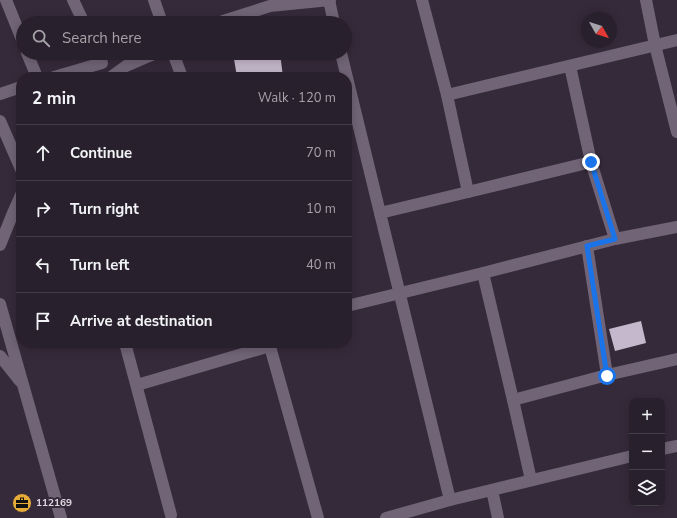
<!DOCTYPE html>
<html lang="en">
<head>
<meta charset="utf-8">
<style>
	:root { --surface:#28202c; --page:#302834; --text:#f1f3f6; --muted:#a5a3a9; --line:#443e48 }
	body { margin:0; font-family:"Nunito Sans",sans-serif; background:var(--page); color:var(--text) }
	.controls { position:absolute; right:12px; bottom:12px; display:grid; overflow:hidden; border-radius:8px; box-shadow:0 2px 10px #0003 }
	.controls button { width:36px; height:36px; display:grid; place-items:center; padding:0; border:0; border-bottom:1px solid var(--line); background:var(--surface); color:var(--text); font:20px sans-serif }
	.compass { position:absolute; left:581px; top:12px; width:36px; height:36px; border-radius:50%; background:var(--surface); box-shadow:0 2px 10px #0003; rotate:129deg }
	.stop { position:absolute; width:12px; height:12px; margin:-9px; border:3px solid #1a73e8; border-radius:50%; background:#fff }
	.stop.end { background:#1a73e8; border-color:#fff; box-shadow:0 1px 4px #0008 }
	.list { margin:0; padding:0; list-style:none }
	h2 { display:flex; justify-content:space-between; align-items:center; height:52px; margin:0; padding:0 16px; font-size:17px }
	h2 small { font-size:13px; font-weight:400; color:var(--muted) }
	.list li { display:grid; grid-template-columns:26px 1fr auto; gap:12px; align-items:center; box-sizing:border-box; height:56px; padding:0 16px; border-top:1px solid var(--line) }
	.list b { display:block; font-size:15px; white-space:nowrap }
	.list em { font-size:13px; font-style:normal; color:var(--muted) }
	.icon { flex:none; width:22px; height:22px; fill:none; stroke:currentColor; stroke-width:2; stroke-linecap:round; stroke-linejoin:round }
	.map { position:relative; flex:none; width:677px; height:518px; overflow:hidden }
	.search { position:absolute; background:var(--surface); box-shadow:0 2px 10px #0003; left:16px; top:16px; width:336px; height:44px; display:flex; align-items:center; gap:10px; box-sizing:border-box; padding:0 14px; border-radius:22px; color:var(--muted); font-size:15px }
	.panel { position:absolute; background:var(--surface); box-shadow:0 2px 10px #0003; left:16px; top:72px; width:336px; height:276px; border-radius:16px }
	.map>svg:first-child { display:block }
	.building { fill:#c5b8cc }
	.lines { fill:none; stroke-linecap:round; stroke-linejoin:round }
	.minor { stroke:#706476; stroke-width:12 }
	.route { stroke:#1a73e8; stroke-width:5 }
	.labels { text-anchor:middle; dominant-baseline:central; stroke-width:4; stroke-linejoin:round; paint-order:stroke }
	.poi-label { font-size:10px; font-weight:bold; fill:#e0d9e3; stroke:#352a3a; text-anchor:start }
</style>
</head>
<body>
<div class="map">
<svg width="677" height="518" viewBox="0 0 677 518">
	<rect width="100%" height="100%" fill="#352a3a"/>
	<g class="building">
		<path d="M233,53H280L283,77H237Z"/>
		<path d="M641,321L646,343L615,351L609,329Z"/>
	</g>
	<g class="lines">
		<g class="minor">
			<path d="M6,0L23,42"/>
			<path d="M73,0L84,23"/>
			<path d="M154,0L162,23"/>
			<path d="M329,0L334,23"/>
			<path d="M422,0L447,95L468,192L591,162L615,239"/>
			<path d="M646,0L655,45L677,132"/>
			<path d="M219,23L223,21L270,6L330,0"/>
			<path d="M27,53L37,77"/>
			<path d="M173,53L182,77"/>
			<path d="M341,53L450,500"/>
			<path d="M570,66L591,162"/>
			<path d="M54,77L102,63L97,53"/>
			<path d="M111,77L126,66L156,53"/>
			<path d="M0,94L21,87"/>
			<path d="M447,95L677,40"/>
			<path d="M0,121L21,169"/>
			<path d="M380,213L468,192"/>
			<path d="M0,245L13,213L21,195"/>
			<path d="M587,246L607,375"/>
			<path d="M483,273L513,400L531,480"/>
			<path d="M0,304L61,518"/>
			<path d="M347,306L483,273L615,239L677,227"/>
			<path d="M125,343L171,515"/>
			<path d="M269,343L318,518"/>
			<path d="M0,356L20,381"/>
			<path d="M137,385L270,346"/>
			<path d="M513,400L607,375L677,359"/>
			<path d="M662,449L677,446"/>
			<path d="M492,490L498,518"/>
			<path d="M386,518L450,500L632,456"/>
		</g>
	</g>
	<g class="lines">
		<path class="route" d="M591,162L615,239L587,246L607,376"/>
	</g>
	<defs>
		<g id="office-disc" transform="scale(1)"><circle r="9.5" fill="#e7ac37" stroke="#352a3a"/><path d="M-6-3h4V-5.5h4V-3h4V5H-6ZM-1-4.5V-3h2v-1.5ZM-6 0V1H6V0Z" fill="#111"/></g>
	</defs>
	<g fill-rule="evenodd">
		<use href="#office-disc" x="22" y="503"/>
	</g>
	<g class="labels">
		<g class="poi-label">
			<text x="36" y="503">112169</text>
		</g>
	</g>
</svg>
<div class="controls">
<button>+</button>
<button>−</button>
<button><svg class="icon" aria-label="layers" viewBox="0 0 24 24"><path d="M12 4l9 5-9 5-9-5zM3 14l9 5 9-5"/></svg></button>
</div>
<svg class="compass" viewBox="-18 -18 36 36"><path d="M0-13l5 13h-10z" fill="#e53935"/><path d="M0 13l5-13h-10z" fill="#a5a3a9"/></svg>
<div class="stop" style="left:607px;top:376px"></div>
<div class="stop end" style="left:591px;top:162px"></div>
<div class="search"><svg class="icon" aria-label="search" viewBox="0 0 24 24"><circle cx="10" cy="10" r="6"/><path d="M15 15l6 6"/></svg>Search here</div>
<section class="panel">
<h2>2 min<small>Walk · 120 m</small></h2>
<ul class="list">
<li><svg class="icon" aria-label="ahead" viewBox="0 0 24 24"><path d="M12 20V5M6 11l6-6 6 6"/></svg><div><b>Continue</b></div><em>70 m</em></li>
<li><svg class="icon" aria-label="right" viewBox="0 0 24 24"><path d="M7 20v-9h11M14 6l5 5-5 5"/></svg><div><b>Turn right</b></div><em>10 m</em></li>
<li><svg class="icon" aria-label="left" viewBox="0 0 24 24"><path d="M17 20v-9H6M10 6l-5 5 5 5"/></svg><div><b>Turn left</b></div><em>40 m</em></li>
<li><svg class="icon" aria-label="arrive" viewBox="0 0 24 24"><path d="M6 21V4h12l-3 4 3 4H6"/></svg><div><b>Arrive at destination</b></div></li>
</ul>
</section>
</div>
</body>
</html>
